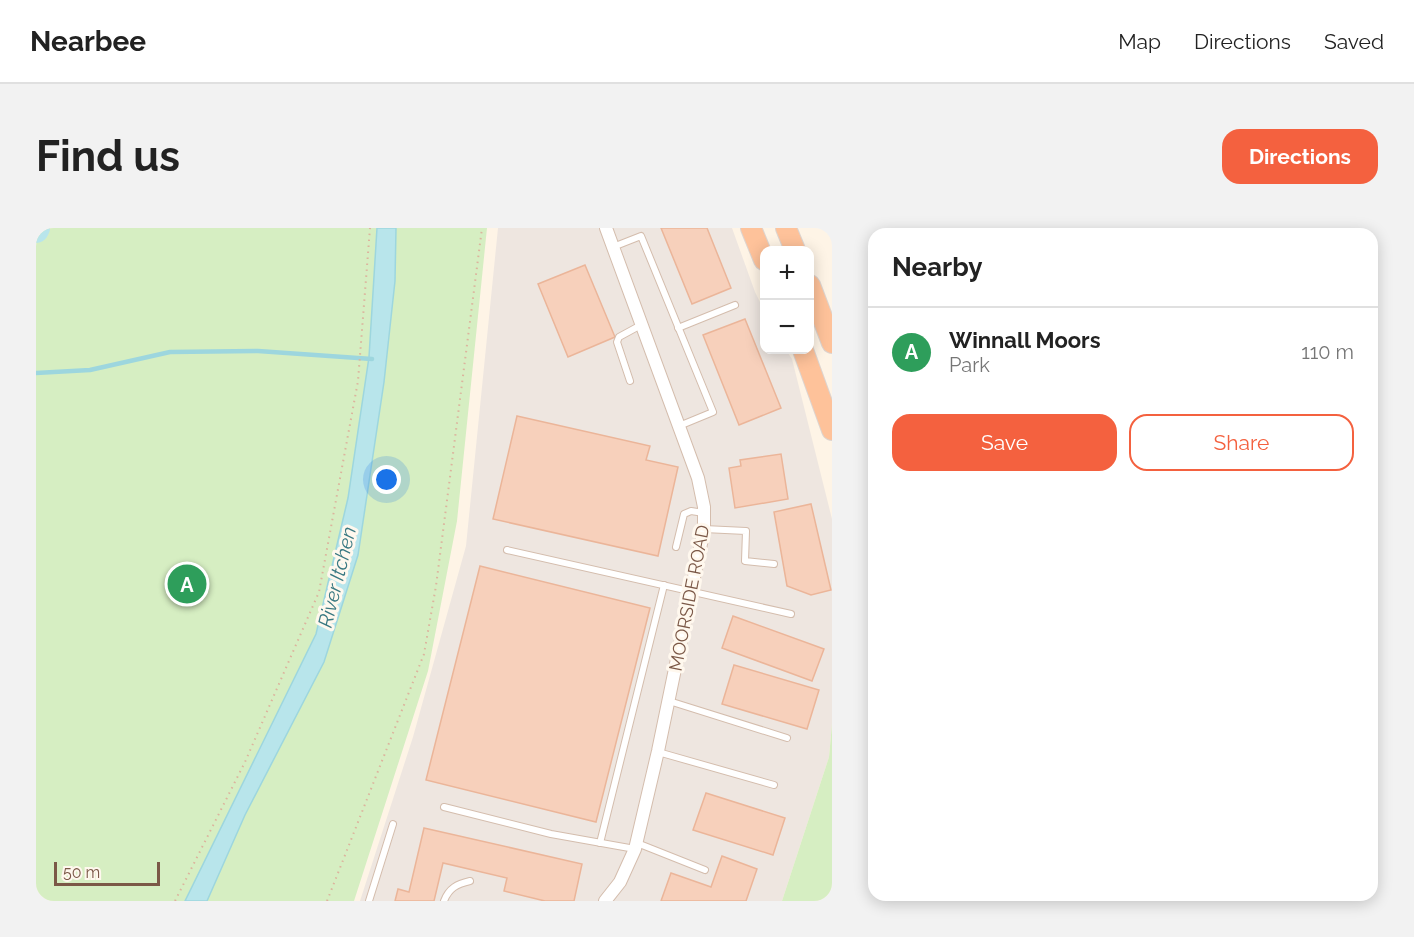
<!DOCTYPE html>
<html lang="en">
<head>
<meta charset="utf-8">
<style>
	:root { --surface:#fff; --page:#f2f2f2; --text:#222; --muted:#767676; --line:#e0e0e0; --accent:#f4613f }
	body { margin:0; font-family:Raleway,sans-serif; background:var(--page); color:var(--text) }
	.controls { position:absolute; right:18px; top:18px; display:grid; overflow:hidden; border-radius:12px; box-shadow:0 3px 15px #0003 }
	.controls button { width:54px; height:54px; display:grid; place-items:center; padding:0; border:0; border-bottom:2px solid var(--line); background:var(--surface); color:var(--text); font:30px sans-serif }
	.scale { position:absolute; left:18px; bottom:15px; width:106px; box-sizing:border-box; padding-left:6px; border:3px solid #7b5847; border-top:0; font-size:16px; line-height:21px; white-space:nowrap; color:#7b5847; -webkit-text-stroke:4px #fff8ee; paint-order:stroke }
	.you { position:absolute; left:351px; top:252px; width:21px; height:21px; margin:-15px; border:4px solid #fff; border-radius:50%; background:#1a73e8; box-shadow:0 0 0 9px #1a73e833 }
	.badge { display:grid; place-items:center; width:39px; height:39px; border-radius:50%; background:var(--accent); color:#fff; font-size:20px; font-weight:700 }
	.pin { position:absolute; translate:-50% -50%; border:3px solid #fff; box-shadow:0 2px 6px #0006 }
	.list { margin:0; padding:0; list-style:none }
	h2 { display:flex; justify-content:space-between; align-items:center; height:78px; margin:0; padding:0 24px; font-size:26px }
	h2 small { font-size:20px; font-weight:400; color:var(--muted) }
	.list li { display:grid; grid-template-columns:39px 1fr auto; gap:18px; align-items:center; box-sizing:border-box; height:90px; padding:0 24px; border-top:2px solid var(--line) }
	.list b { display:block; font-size:22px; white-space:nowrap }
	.list p { margin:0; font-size:20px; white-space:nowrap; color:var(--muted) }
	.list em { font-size:20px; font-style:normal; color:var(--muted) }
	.actions { display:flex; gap:12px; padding:18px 24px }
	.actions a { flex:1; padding:14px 0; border:2px solid var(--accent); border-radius:18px; text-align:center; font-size:21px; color:var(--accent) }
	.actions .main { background:var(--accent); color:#fff }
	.map { position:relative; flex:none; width:796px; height:673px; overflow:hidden; border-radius:18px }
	header { display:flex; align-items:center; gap:36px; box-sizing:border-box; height:84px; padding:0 30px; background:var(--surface); border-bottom:2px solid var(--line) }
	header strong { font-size:28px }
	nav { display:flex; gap:33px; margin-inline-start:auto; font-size:21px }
	.intro { display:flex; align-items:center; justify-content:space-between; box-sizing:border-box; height:144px; padding:0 36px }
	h1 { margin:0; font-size:42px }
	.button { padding:15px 27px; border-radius:18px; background:var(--accent); color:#fff; font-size:21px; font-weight:700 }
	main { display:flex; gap:36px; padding:0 36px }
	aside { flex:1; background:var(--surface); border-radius:18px; box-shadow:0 3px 15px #0003 }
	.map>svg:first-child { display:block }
	.industrial { fill:#eee6e0 }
	.green { fill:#d6eec2 }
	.water { fill:#b8e5eb; stroke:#9dd6de; stroke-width:1.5 }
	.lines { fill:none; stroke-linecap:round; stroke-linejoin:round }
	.stream { stroke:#9dd6de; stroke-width:4.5 }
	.river { stroke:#b8e5eb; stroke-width:26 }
	.building { fill:#f7d0bb; stroke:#ebb599; stroke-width:1.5 }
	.service-casing { stroke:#d4bdad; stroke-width:8 }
	.minor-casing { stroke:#d4bdad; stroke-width:14 }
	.trunk-casing { stroke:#ddd4cf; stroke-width:22 }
	.path { stroke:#dcb39d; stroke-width:2; stroke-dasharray:1.5 4.5; stroke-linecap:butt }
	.service { stroke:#fff; stroke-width:6 }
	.minor { stroke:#fff; stroke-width:12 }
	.trunk { stroke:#fec29a; stroke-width:20 }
	.labels { text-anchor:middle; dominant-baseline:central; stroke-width:6; stroke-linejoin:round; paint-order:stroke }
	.street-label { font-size:18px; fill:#7b5847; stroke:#fff8ee }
	.water-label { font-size:20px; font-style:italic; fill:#397882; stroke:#fff8ee }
</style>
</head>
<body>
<header>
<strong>Nearbee</strong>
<nav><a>Map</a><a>Directions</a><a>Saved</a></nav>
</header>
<div class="intro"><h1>Find us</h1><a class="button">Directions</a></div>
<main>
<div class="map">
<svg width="796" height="673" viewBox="0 0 796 673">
	<rect width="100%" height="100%" fill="#fef4e6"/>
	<path class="industrial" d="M462,0H696L719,64L728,82V122H750L756,131L796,291V496L793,529L746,673H324L377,509L430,318Z"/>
	<g class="green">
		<path d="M0,0H354L351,50L293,394L162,673H0Z"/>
		<path d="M360,0H451L421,293L392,443L318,673H171L322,327L348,154L359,53Z"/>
		<path d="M796,496V673H746L793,529Z"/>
	</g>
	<path class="water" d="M341,0H360L359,53L348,154L322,327L288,434L209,587L171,673H149L280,406L312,270L333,129Z"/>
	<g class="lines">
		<path class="stream" d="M0,145L54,142L134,124L222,123L336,131"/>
		<path class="river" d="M0,2L1,0"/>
	</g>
	<g class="building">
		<path d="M625,0H671L695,60L656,76Z"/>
		<path d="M549,37L579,109L532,129L502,56Z"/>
		<path d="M709,91L745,180L703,197L667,107Z"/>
		<path d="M481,188L614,218L610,232L642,239L622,328L457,291Z"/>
		<path d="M745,226L752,271L699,280L693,240L705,238L704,232Z"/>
		<path d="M775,276L795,362L775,367L751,358L738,284Z"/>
		<path d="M444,338L614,380L560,594L390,552Z"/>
		<path d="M697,388L788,421L776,453L686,420Z"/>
		<path d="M698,437L783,462L771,501L686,476Z"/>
		<path d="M670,565L749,590L737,627L657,602Z"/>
		<path d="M388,600L546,636L538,673H509L468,663L471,650L407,635L398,673H359L362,661L373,664Z"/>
		<path d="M686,628L721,641L710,673H625L635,645L675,659Z"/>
	</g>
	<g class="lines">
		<g class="service-casing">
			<g id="service">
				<path d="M577,19L605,8L677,184L643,198"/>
				<path d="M642,100L699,77"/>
				<path d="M594,153L581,114L583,109L605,97"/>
				<path d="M668,301L710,303L709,333L738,336"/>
				<path d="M640,319L648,286L655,283L668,285"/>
				<path d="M471,322L755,386"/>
				<path d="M633,473L751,510"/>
				<path d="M622,524L738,557"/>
				<path d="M408,579L515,606L599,621"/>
				<path d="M564,615L628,357"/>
				<path d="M601,615L669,642"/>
				<path d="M333,673L357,596"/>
				<path d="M408,673C413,660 421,656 434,653"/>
			</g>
		</g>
		<g class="minor-casing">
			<path id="minor" d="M569,673L584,654L599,621L622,523L668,301V279L662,250L570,0"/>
		</g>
		<g class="trunk-casing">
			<g id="trunk">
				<path d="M715,0L728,32"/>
				<path d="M750,0L759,22"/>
				<path d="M774,57L796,115"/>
				<path d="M767,122L796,202"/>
			</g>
		</g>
		<g class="path">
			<path d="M139,673L209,534L283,364L322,153L334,0"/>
			<path d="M291,673L388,426L400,358L446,0"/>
		</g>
		<use href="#service" class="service"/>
		<use href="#minor" class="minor"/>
		<use href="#trunk" class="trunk"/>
	</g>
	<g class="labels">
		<g class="street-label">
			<text transform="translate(653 370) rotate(-79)">MOORSIDE ROAD</text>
		</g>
		<g class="water-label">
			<text transform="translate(301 349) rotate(-76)">River Itchen</text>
		</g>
	</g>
</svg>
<div class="controls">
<button>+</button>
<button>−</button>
</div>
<div class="scale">50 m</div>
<div class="you"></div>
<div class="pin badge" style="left:151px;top:356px;background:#2e9e5b">A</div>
</div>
<aside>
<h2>Nearby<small></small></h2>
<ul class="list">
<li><span class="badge" style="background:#2e9e5b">A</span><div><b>Winnall Moors</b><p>Park</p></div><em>110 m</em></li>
</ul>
<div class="actions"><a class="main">Save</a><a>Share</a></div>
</aside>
</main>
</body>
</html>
